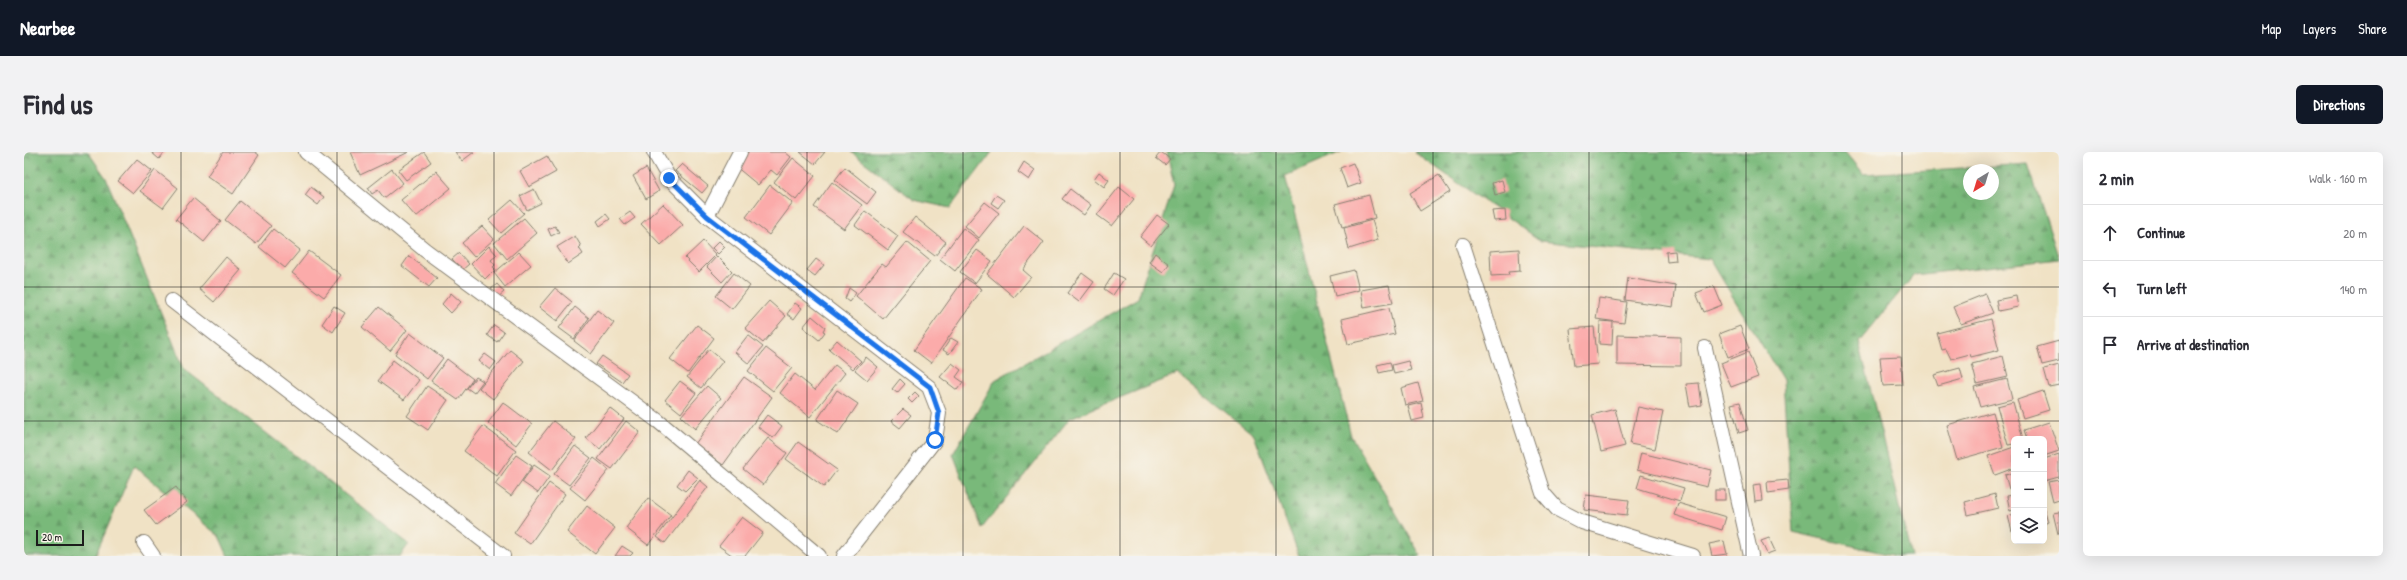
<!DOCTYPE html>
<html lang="en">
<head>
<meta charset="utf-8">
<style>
	:root { --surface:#fff; --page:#f2f2f3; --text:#2b2b33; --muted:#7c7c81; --line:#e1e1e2; --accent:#111827 }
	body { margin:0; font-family:"Patrick Hand",sans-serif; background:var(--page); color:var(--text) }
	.controls { position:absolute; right:12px; bottom:12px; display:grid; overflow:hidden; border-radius:6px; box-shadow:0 4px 16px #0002 }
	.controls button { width:36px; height:36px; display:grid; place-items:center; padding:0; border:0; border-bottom:1px solid var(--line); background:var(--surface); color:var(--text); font:20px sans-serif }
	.compass { position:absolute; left:1939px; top:12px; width:36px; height:36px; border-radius:50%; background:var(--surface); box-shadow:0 4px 16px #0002; rotate:218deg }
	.scale { position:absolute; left:12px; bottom:10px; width:48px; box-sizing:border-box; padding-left:4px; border:2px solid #1c1c1c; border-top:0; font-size:11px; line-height:14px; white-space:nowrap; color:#1c1c1c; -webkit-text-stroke:3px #f7f3e8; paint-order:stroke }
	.stop { position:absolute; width:12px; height:12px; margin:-9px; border:3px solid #1a73e8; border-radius:50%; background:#fff }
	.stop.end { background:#1a73e8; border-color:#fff; box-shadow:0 1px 4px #0008 }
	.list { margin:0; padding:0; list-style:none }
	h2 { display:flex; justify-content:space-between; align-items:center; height:52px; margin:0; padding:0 16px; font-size:17px }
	h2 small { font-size:13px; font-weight:400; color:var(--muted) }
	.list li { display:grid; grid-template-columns:26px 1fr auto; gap:12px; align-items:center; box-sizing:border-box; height:56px; padding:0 16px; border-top:1px solid var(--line) }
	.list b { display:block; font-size:15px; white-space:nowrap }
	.list em { font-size:13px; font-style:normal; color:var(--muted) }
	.icon { flex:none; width:22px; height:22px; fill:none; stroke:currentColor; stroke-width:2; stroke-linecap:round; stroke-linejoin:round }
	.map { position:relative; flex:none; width:2035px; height:404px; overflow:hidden; border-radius:6px }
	header { display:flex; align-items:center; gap:24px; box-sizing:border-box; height:56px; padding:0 20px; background:var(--accent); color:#fff }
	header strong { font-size:19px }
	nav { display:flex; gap:22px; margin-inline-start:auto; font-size:14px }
	.intro { display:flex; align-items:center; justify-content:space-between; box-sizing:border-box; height:96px; padding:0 24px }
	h1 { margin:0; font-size:28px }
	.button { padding:10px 18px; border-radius:6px; background:var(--accent); color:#fff; font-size:14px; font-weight:700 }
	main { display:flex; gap:24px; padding:0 24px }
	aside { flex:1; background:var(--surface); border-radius:6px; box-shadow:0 4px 16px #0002 }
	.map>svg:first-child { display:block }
	.forest { fill:url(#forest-firs); stroke:#4a6a4b; fill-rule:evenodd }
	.building { fill:#fbabaa }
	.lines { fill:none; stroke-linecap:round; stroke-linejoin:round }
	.minor-casing { stroke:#867f70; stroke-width:16 }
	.minor { stroke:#fff; stroke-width:14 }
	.route { stroke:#1a73e8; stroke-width:5 }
	.grid { fill:none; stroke:#1c1c1c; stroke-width:1; stroke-opacity:0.55 }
</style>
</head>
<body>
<header>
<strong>Nearbee</strong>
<nav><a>Map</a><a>Layers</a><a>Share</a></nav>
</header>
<div class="intro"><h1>Find us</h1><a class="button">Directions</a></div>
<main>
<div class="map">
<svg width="2035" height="404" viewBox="0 0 2035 404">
	<defs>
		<pattern id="forest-firs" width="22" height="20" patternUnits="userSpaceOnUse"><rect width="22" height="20" fill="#79b97a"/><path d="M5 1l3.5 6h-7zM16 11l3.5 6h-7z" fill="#689e69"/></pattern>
	</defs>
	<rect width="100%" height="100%" fill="#f7f3e8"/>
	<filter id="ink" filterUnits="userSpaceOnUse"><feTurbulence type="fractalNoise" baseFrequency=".025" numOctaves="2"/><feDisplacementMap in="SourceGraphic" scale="8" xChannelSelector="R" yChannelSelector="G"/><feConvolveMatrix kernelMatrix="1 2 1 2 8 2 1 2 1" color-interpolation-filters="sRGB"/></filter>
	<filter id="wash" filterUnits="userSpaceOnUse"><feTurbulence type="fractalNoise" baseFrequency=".012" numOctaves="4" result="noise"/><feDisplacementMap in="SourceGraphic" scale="16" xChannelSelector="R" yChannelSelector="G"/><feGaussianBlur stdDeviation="0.9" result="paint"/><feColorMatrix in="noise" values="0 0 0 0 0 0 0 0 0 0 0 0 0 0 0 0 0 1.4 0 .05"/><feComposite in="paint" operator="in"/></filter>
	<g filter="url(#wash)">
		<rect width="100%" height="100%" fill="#f0e2c5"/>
		<g class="forest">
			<path d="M0,0H64L82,26L160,217L385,392L376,404H204L195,384L110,314L71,404H0Z"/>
			<path d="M827,0H968L926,56L890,48Z"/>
			<path d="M1143,0H1317L1261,24L1327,284L1397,404H1275L1230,283L1154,222L1046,266L958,376L929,302L971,228L1114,146L1150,33Z"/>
			<path d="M1390,0H1821L1839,22L2004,12L2035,107L1890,123L1835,190L1887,404H1872L1769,380L1759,228L1686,107L1517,89ZM1945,18H1969V42H1945Z"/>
		</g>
		<g id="blocks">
			<g class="building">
				<path d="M127,0H141L135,7Z"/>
				<path d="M199,0H231L235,3L209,42L183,24Z"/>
				<path d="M326,0H385L336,23Z"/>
				<path d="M400,0L407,10L382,28L374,18Z"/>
				<path d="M431,0H450L438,9Z"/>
				<path d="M723,0H761L767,5L753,23L747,18L734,33L711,14Z"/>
				<path d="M776,0H801L791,12Z"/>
				<path d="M1137,0L1146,7L1141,13L1132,6Z"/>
				<path d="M523,4L532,20L505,35L496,19Z"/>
				<path d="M769,6L791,24L772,48L750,30Z"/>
				<path d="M113,7L128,19L109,41L94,29Z"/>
				<path d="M1000,10L1011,18L1005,28L994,20Z"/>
				<path d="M1329,11L1337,31L1323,36L1316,16Z"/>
				<path d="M658,12L684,34L678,41L651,19Z"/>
				<path d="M821,15L852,40L843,52L811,28Z"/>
				<path d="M622,16L635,39L622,47L609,24Z"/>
				<path d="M368,17L379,31L360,46L354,38L348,42L344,36Z"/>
				<path d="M131,18L154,36L139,56L116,39Z"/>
				<path d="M412,19L427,36L392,65L377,48Z"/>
				<path d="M1075,20L1085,28L1080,35L1070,27Z"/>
				<path d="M1415,23L1426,40L1396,59L1386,41Z"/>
				<path d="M1478,28L1481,40L1471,43L1468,31Z"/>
				<path d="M808,30L838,53L820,77L790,55Z"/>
				<path d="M746,33L769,51L745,83L722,65Z"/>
				<path d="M287,35L300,45L294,53L281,43Z"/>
				<path d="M1095,35L1110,47L1088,74L1073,63Z"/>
				<path d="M510,37L517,51L503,58L496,44Z"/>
				<path d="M1046,37L1067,53L1060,63L1038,47Z"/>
				<path d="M972,43L980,48L974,56L967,51Z"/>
				<path d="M1345,43L1351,66L1318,75L1311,52Z"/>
				<path d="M169,46L197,69L180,90L152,67Z"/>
				<path d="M488,48L500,61L477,81L465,68Z"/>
				<path d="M216,49L247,74L232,92L201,68Z"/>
				<path d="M961,50L975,61L955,86L941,74Z"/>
				<path d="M639,52L659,73L637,93L617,72Z"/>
				<path d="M1481,58L1482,68L1470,69L1468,59Z"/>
				<path d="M841,59L874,84L864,98L831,73Z"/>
				<path d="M606,60L611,66L601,73L596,67Z"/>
				<path d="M582,62L586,67L576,74L573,69Z"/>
				<path d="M1133,63L1145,72L1127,94L1116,85Z"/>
				<path d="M891,65L922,90L911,104L879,80Z"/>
				<path d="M500,66L513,81L483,107L470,91Z"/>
				<path d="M1348,68L1354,88L1325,97L1320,76Z"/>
				<path d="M458,74L470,87L450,105L438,91Z"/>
				<path d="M531,74L535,80L527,84L524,77Z"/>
				<path d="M1000,74L1020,90L999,118L1007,125L990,145L963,122Z"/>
				<path d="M939,76L955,88L931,119L916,107Z"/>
				<path d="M249,77L276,98L261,116L235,95Z"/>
				<path d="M551,84L557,94L555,96L559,102L544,112L533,95Z"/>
				<path d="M679,89L692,103L675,120L661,106Z"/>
				<path d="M695,89L701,95L694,102L688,96Z"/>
				<path d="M883,90L906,109L859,167L832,144L858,112L862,115Z"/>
				<path d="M465,94L473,103L467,108L471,113L469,115L471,117L461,127L447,112Z"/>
				<path d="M1495,97L1496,119L1484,120L1485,123L1467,124L1466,99Z"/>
				<path d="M953,98L968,109L951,131L936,120Z"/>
				<path d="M285,99L317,123L300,145L268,121Z"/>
				<path d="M1651,99L1652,109L1643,110L1642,100Z"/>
				<path d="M495,100L507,113L481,135L470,121Z"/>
				<path d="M435,101L445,112L438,118L428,107Z"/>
				<path d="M1131,101L1145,112L1139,120L1125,110Z"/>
				<path d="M385,104L413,126L405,135L378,114Z"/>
				<path d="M693,104L708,119L698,130L683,115Z"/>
				<path d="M202,105L217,118L190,150L175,137Z"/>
				<path d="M792,107L800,113L791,124L783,118Z"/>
				<path d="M1330,118L1335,138L1311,144L1306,124Z"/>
				<path d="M710,121L726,134L708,157L692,144Z"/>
				<path d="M1058,121L1070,130L1055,150L1043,141Z"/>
				<path d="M1090,121L1100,127L1089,143L1080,137Z"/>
				<path d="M941,126L958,137L907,211L890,198Z"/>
				<path d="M1604,126L1652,134L1649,155L1601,148Z"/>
				<path d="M473,132L480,140L473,146L466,138Z"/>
				<path d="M1365,133L1369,151L1340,156L1337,138Z"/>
				<path d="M1690,134L1698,153L1680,160L1672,141Z"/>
				<path d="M531,136L548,150L533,169L515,155Z"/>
				<path d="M825,136L832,141L825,150L821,147Z"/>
				<path d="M427,141L437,150L427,161L418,152Z"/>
				<path d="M1961,142L1969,161L1937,172L1929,155Z"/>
				<path d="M1992,144L1994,155L1974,159L1972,148Z"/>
				<path d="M1575,146L1603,150L1600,171L1572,167Z"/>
				<path d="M745,149L762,164L739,191L721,176Z"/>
				<path d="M771,151L778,156L770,167L763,162Z"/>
				<path d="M310,154L321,161L309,180L298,172Z"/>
				<path d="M355,155L383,178L366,199L338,175Z"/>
				<path d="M551,155L565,166L550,187L535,176Z"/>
				<path d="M1365,156L1371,182L1324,192L1318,167Z"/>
				<path d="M573,158L590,171L567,202L550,189Z"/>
				<path d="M788,164L801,175L799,179L801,180L795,188L779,175Z"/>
				<path d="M1967,167L1975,198L1947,205L1946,202L1927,207L1922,197L1918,198L1913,181Z"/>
				<path d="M1576,169L1589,170L1588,193L1575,192Z"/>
				<path d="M470,173L480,180L473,190L463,183Z"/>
				<path d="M673,173L690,186L664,221L646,207Z"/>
				<path d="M1716,174L1725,197L1704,205L1695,182Z"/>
				<path d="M1570,175L1574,212L1550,214L1546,177Z"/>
				<path d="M386,181L419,206L403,227L371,202Z"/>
				<path d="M724,183L739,195L725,212L711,200Z"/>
				<path d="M1593,183L1657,185V214L1593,213Z"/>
				<path d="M927,186L934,190L925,202L919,198Z"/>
				<path d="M813,188L837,209L829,217L805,197Z"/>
				<path d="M2035,189V209L2018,213L2013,195Z"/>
				<path d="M742,196L768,216L749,239L724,219Z"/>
				<path d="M685,197L699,209L677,236L663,225Z"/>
				<path d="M486,198L500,209L469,247L455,236Z"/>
				<path d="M1724,200L1734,225L1707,235L1697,211Z"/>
				<path d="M461,202L472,210L466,218L455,209Z"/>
				<path d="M578,204L604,222L598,230L572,212Z"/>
				<path d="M1877,204L1879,233L1859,234L1856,205Z"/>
				<path d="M1979,204L1984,225L1953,232L1948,212Z"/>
				<path d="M842,205L854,215L843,228L831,218Z"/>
				<path d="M423,207L449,227L434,248L407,229Z"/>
				<path d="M369,208L395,228L380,248L354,229Z"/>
				<path d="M1384,209L1387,218L1370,222L1368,213Z"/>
				<path d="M1366,210L1368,218L1355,221L1353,213Z"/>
				<path d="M928,211L937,218L932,225L939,230L933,238L916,225Z"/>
				<path d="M811,213L821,221L786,265L756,241L771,222L791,238Z"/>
				<path d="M2035,213V233L2025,235L2020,217Z"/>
				<path d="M1936,216L1939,227L1914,234L1910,223Z"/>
				<path d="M452,225L459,229L450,241L443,236Z"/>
				<path d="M720,225L748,245L699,313L671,292Z"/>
				<path d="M876,227L881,232L873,241L868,237Z"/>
				<path d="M1983,227L1988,247L1956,255L1950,235Z"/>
				<path d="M656,229L672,241L657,261L641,248Z"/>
				<path d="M1394,231L1399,249L1381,253L1377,236Z"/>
				<path d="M1675,231L1678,253L1666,255L1662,232Z"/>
				<path d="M403,234L424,248L404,278L383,264Z"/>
				<path d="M683,234L697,246L671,277L657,264Z"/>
				<path d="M813,238L834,252L814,282L793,268Z"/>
				<path d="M2019,239L2025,258L1999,266L1993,248Z"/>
				<path d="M891,240L895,244L888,251L884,247Z"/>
				<path d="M479,250L508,272L492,293L464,271Z"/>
				<path d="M1716,250L1724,278L1715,281L1707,252Z"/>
				<path d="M1989,250L1999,287H1990V292L1984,293L1973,254Z"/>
				<path d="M1397,251L1400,266L1388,269L1384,254Z"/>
				<path d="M1614,255L1639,260L1631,297L1606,292Z"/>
				<path d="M586,256L600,267L576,297L562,286Z"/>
				<path d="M879,257L887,263L876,276L867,269Z"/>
				<path d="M1591,257L1601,294L1577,300L1568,263Z"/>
				<path d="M1969,260L1979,295L1933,308L1923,273Z"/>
				<path d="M743,263L758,274L749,286L734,275Z"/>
				<path d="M529,269L552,287L528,318L505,300Z"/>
				<path d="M602,269L616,280L588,317L574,307Z"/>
				<path d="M2025,270L2035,299L2020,304V287H2003L2000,278Z"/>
				<path d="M459,274L492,298L473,324L440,299Z"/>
				<path d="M744,286L763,301L739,333L719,317Z"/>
				<path d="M774,290L813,318L800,335L762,307Z"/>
				<path d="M551,294L567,306L545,333L530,322Z"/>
				<path d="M1990,295V316L1971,323L1964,304Z"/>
				<path d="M1617,301L1687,318L1683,335L1613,318Z"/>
				<path d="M2035,302V325L2020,329V307Z"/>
				<path d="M492,303L508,314L487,344L471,332Z"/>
				<path d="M570,306L585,318L561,348L546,336Z"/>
				<path d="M510,313L526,324L514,341L498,330Z"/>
				<path d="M664,318L674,326L661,339L653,333Z"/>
				<path d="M1990,321V336L1985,337L1981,323Z"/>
				<path d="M1617,323L1660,336L1656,349L1613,336Z"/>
				<path d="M676,328L684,335L641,391L633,385Z"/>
				<path d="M1764,328L1765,338L1744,341L1743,330Z"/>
				<path d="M2035,328V348L2029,350L2024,330Z"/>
				<path d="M525,331L541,342L506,392L490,381Z"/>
				<path d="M1737,332L1739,349L1731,350L1729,333Z"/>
				<path d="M152,335L163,350L132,373L120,358Z"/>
				<rect x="1691" y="338" width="10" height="10"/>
				<path d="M1971,342L1974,356L1944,363L1941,350Z"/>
				<path d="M1562,343L1605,348L1603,363L1560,358Z"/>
				<path d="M1990,343V358L1986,359L1983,344Z"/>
				<path d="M624,346L647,363L624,393L602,376Z"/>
				<path d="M1654,351L1702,365L1698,378L1650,363Z"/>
				<path d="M563,354L591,376L571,402L543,380Z"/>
				<path d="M2020,355L2024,370L2020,372Z"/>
				<path d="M2035,360V382H2034L2029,361Z"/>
				<path d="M1990,362V379H1988L1984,364Z"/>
				<path d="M718,365L739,381L721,404H709L695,394Z"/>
				<path d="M1745,386L1751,399L1743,402L1737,389Z"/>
				<path d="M1700,389L1703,402L1688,404L1685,392Z"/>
				<path d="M598,394L609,401L606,404H591Z"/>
			</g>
		</g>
	</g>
	<g filter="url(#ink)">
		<use href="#blocks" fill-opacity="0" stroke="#867f70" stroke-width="1"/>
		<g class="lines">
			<g class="minor-casing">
				<g id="minor">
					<path d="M282,0L401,98L634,269L795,404"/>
					<path d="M630,0L645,26L683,64L905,235L915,261L911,288L820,404"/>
					<path d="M683,64L716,0"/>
					<path d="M1439,93L1519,341L1533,357L1558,370L1669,404"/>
					<path d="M148,149L479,404"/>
					<path d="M1681,196L1727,404"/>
					<path d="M120,391L129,404"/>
				</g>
			</g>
			<use href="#minor" class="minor"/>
		</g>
	</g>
	<g class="lines" filter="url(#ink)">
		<path class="route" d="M645,26L683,64L906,235L915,261L911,288"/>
	</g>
	<path class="grid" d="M157,0V404M313,0V404M470,0V404M626,0V404M783,0V404M939,0V404M1096,0V404M1252,0V404M1409,0V404M1565,0V404M1722,0V404M1878,0V404M0,135H2035M0,269H2035"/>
</svg>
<div class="controls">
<button>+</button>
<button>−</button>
<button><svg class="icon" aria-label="layers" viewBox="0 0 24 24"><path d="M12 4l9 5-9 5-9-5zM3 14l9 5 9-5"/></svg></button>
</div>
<svg class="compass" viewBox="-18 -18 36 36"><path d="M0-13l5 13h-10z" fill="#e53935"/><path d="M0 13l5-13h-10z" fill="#7c7c81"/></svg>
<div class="scale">20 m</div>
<div class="stop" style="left:911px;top:288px"></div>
<div class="stop end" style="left:645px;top:26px"></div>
</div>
<aside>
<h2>2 min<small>Walk · 160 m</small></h2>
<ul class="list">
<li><svg class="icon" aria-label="ahead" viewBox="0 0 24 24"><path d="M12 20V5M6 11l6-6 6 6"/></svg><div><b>Continue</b></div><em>20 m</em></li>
<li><svg class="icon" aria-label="left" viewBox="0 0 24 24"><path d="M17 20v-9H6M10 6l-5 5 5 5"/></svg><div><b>Turn left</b></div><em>140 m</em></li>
<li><svg class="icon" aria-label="arrive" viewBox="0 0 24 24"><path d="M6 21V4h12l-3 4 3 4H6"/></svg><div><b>Arrive at destination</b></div></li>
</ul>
</aside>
</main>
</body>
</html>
